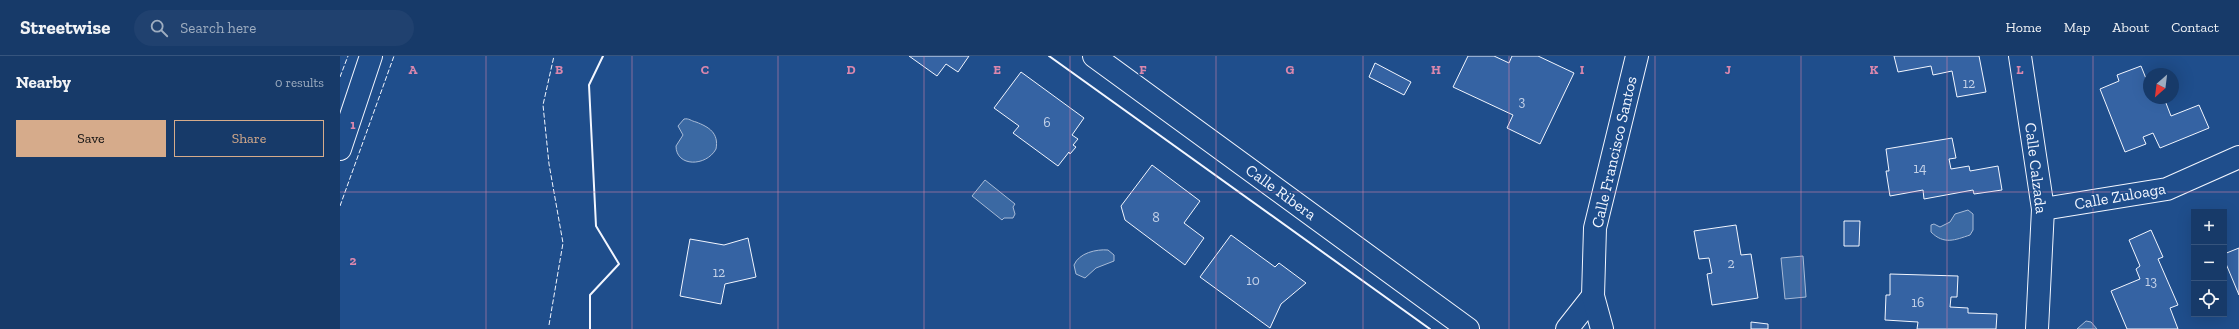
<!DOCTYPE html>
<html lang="en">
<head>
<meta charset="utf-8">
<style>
	:root { --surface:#173a69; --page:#20416f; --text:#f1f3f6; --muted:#9eadc0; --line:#36547d; --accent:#d6ab8b }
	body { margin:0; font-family:"Zilla Slab",serif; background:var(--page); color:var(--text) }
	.controls { position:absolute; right:12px; bottom:12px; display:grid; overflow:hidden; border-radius:0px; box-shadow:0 4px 16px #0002 }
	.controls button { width:36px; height:36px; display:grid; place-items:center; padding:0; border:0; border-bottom:1px solid var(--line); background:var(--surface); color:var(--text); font:20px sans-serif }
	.compass { position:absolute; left:1803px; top:12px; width:36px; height:36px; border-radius:50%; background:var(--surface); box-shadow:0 4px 16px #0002; rotate:208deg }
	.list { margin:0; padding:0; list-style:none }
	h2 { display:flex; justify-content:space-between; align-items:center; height:52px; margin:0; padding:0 16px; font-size:17px }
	h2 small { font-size:13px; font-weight:400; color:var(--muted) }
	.actions { display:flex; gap:8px; padding:12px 16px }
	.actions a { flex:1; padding:9px 0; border:1px solid var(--accent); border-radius:0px; text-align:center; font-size:14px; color:var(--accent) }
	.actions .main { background:var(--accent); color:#111 }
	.icon { flex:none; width:22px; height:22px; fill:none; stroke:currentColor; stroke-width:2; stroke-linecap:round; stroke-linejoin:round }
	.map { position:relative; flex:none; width:1899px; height:273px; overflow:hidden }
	header { display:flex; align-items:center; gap:24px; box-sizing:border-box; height:56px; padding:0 20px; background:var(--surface); border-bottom:1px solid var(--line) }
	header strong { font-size:19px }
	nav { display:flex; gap:22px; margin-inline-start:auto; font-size:14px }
	.search { width:280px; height:36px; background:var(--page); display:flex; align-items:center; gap:10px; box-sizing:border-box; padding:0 14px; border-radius:22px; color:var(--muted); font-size:15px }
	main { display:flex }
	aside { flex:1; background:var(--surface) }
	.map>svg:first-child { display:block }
	.water { fill:#3b69a3; stroke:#a8bbd7 }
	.building { fill:#3563a3; stroke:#f2f6ff }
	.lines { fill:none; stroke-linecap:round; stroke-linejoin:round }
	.minor-casing { stroke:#f2f6ff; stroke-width:24 }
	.minor { stroke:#1f4e8c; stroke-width:22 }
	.fence { stroke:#f2f6ff; stroke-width:1; stroke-dasharray:5 2; stroke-linecap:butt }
	.wall { stroke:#f2f6ff; stroke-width:2 }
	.grid { fill:none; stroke:#da87ad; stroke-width:1; stroke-opacity:0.55 }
	.labels { text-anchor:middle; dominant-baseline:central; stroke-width:3; stroke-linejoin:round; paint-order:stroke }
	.number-label { font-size:14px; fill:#c3d1e8 }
	.street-label { font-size:16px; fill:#f2f6ff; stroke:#1f4e8c }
	.grid-label { font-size:13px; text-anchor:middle; font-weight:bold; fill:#da87ad; stroke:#1f4e8c; stroke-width:3; stroke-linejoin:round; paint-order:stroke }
</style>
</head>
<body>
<header>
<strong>Streetwise</strong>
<div class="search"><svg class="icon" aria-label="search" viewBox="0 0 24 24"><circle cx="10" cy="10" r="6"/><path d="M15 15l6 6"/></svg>Search here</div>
<nav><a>Home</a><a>Map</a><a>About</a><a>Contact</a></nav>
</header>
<main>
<aside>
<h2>Nearby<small>0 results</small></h2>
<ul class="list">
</ul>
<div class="actions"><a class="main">Save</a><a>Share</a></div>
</aside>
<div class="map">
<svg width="1899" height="273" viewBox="0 0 1899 273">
	<rect width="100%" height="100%" fill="#1f4e8c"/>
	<g class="water">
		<path d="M344,63C349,62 351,65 356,66C369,71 379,77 376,93C366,111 336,111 336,90L343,79L338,70Z"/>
		<path d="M645,124L675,148L673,151L675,158L673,162H664L662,164L632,140Z"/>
		<path d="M1628,154L1633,158V174L1630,179C1615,184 1604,189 1591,176V169L1594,168L1600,171L1610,166L1615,158Z"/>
		<path d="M768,194L774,199V205L756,212L745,222L736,218L734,209C739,197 756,193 768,194Z"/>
		<path d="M1463,200L1466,241L1445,243L1441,202Z"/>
		<path d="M1746,265L1751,266L1757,273H1737Z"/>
	</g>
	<g class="building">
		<path d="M569,0H629L618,16L606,8L597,20Z"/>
		<path d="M1128,0H1154L1169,7L1172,0H1198L1234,17L1200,88L1167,72L1173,59L1113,31Z"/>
		<path d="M1554,0H1639L1646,36L1617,41L1612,15L1593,19L1591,10L1558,16Z"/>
		<path d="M1035,7L1071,26L1064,39L1029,21Z"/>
		<path d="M1801,10L1809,30V42H1824L1831,60L1859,49L1869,72L1820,92L1813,77L1803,81L1806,88L1785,96L1760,33L1779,25L1777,19Z"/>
		<path d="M681,16L744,62L732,79L738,83L733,89L736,91L730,98L729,96L718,110L673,77L679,70L654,52Z"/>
		<path d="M1612,82L1616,102L1609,103L1611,113L1629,110L1630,115L1658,110L1662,134L1634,138L1633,134L1584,143L1583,134L1550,140L1546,115H1549L1546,93Z"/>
		<path d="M812,109L860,145L844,167L864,182L845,209L785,164L781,150Z"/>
		<path d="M1504,165H1520L1519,190H1504Z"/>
		<path d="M1396,169L1401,199L1411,198L1418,242L1372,249L1367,218L1372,217L1369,202L1359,203L1354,175Z"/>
		<path d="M1811,174L1823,201L1818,203L1838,249L1830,252L1838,273H1787L1771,235L1800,223L1796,213L1800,210L1789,184Z"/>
		<path d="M891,179L935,211L939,207L966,227L941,248L930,272L860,221Z"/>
		<path d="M408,182L416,221L385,228L381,248L340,240L350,183L384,189Z"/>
		<path d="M1899,192V239L1884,203V198Z"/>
		<path d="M1550,218L1618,220L1617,241H1611L1610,251L1628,252V257L1657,258L1656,273H1577L1578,266L1545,264L1546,239H1550Z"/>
		<path d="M1411,266L1428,268V273H1411Z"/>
	</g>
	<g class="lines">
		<g class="minor-casing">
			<g id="minor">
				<path d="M754,0L1128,273"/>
				<path d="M1680,0L1703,153L1697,273"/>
				<path d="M0,93L31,0"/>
				<path d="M1703,153L1827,133L1899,101"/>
				<path d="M1227,273L1253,240"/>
				<path d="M1262,273L1253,240L1255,172L1297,0"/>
			</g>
		</g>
		<use href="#minor" class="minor"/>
		<g class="fence">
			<path d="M0,21L8,0"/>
			<path d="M0,150L54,0"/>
			<path d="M209,269L223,187L209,108L203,49L214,0"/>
		</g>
		<g class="wall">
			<path d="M709,0L1090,273"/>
			<path d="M250,273V239L279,208L256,170L249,29L263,0"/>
		</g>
	</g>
	<path class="grid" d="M146,0V273M292,0V273M438,0V273M584,0V273M730,0V273M876,0V273M1023,0V273M1169,0V273M1315,0V273M1461,0V273M1607,0V273M1753,0V273M0,136H1899"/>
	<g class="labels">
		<g class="number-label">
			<text x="1629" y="27">12</text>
			<text x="1182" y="45">3</text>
			<text x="707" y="66">6</text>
			<text x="1580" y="112">14</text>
			<text x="816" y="161">8</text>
			<text x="1391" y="207">2</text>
			<text x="379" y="216">12</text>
			<text x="913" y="224">10</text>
			<text x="1811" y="225">13</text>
			<text x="1578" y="246">16</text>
		</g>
		<g class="street-label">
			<text transform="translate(1274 96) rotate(-77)">Calle Francisco Santos</text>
			<text transform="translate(1696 112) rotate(83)">Calle Calzada</text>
			<text transform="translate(941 136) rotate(36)">Calle Ribera</text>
			<text transform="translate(1780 140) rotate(-10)">Calle Zuloaga</text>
		</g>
	</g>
	<g class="grid-label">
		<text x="73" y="18">A</text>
		<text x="219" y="18">B</text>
		<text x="365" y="18">C</text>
		<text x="511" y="18">D</text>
		<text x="657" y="18">E</text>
		<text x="803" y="18">F</text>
		<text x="950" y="18">G</text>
		<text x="1096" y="18">H</text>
		<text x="1242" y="18">I</text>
		<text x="1388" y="18">J</text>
		<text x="1534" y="18">K</text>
		<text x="1680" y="18">L</text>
		<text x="13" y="73">1</text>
		<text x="13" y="209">2</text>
	</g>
</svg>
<div class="controls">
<button>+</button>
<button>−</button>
<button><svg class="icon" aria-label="locate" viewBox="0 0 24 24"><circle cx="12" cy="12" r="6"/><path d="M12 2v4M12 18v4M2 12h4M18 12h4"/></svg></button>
</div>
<svg class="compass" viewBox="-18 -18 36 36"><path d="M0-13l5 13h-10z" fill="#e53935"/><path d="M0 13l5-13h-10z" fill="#9eadc0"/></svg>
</div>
</main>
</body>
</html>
